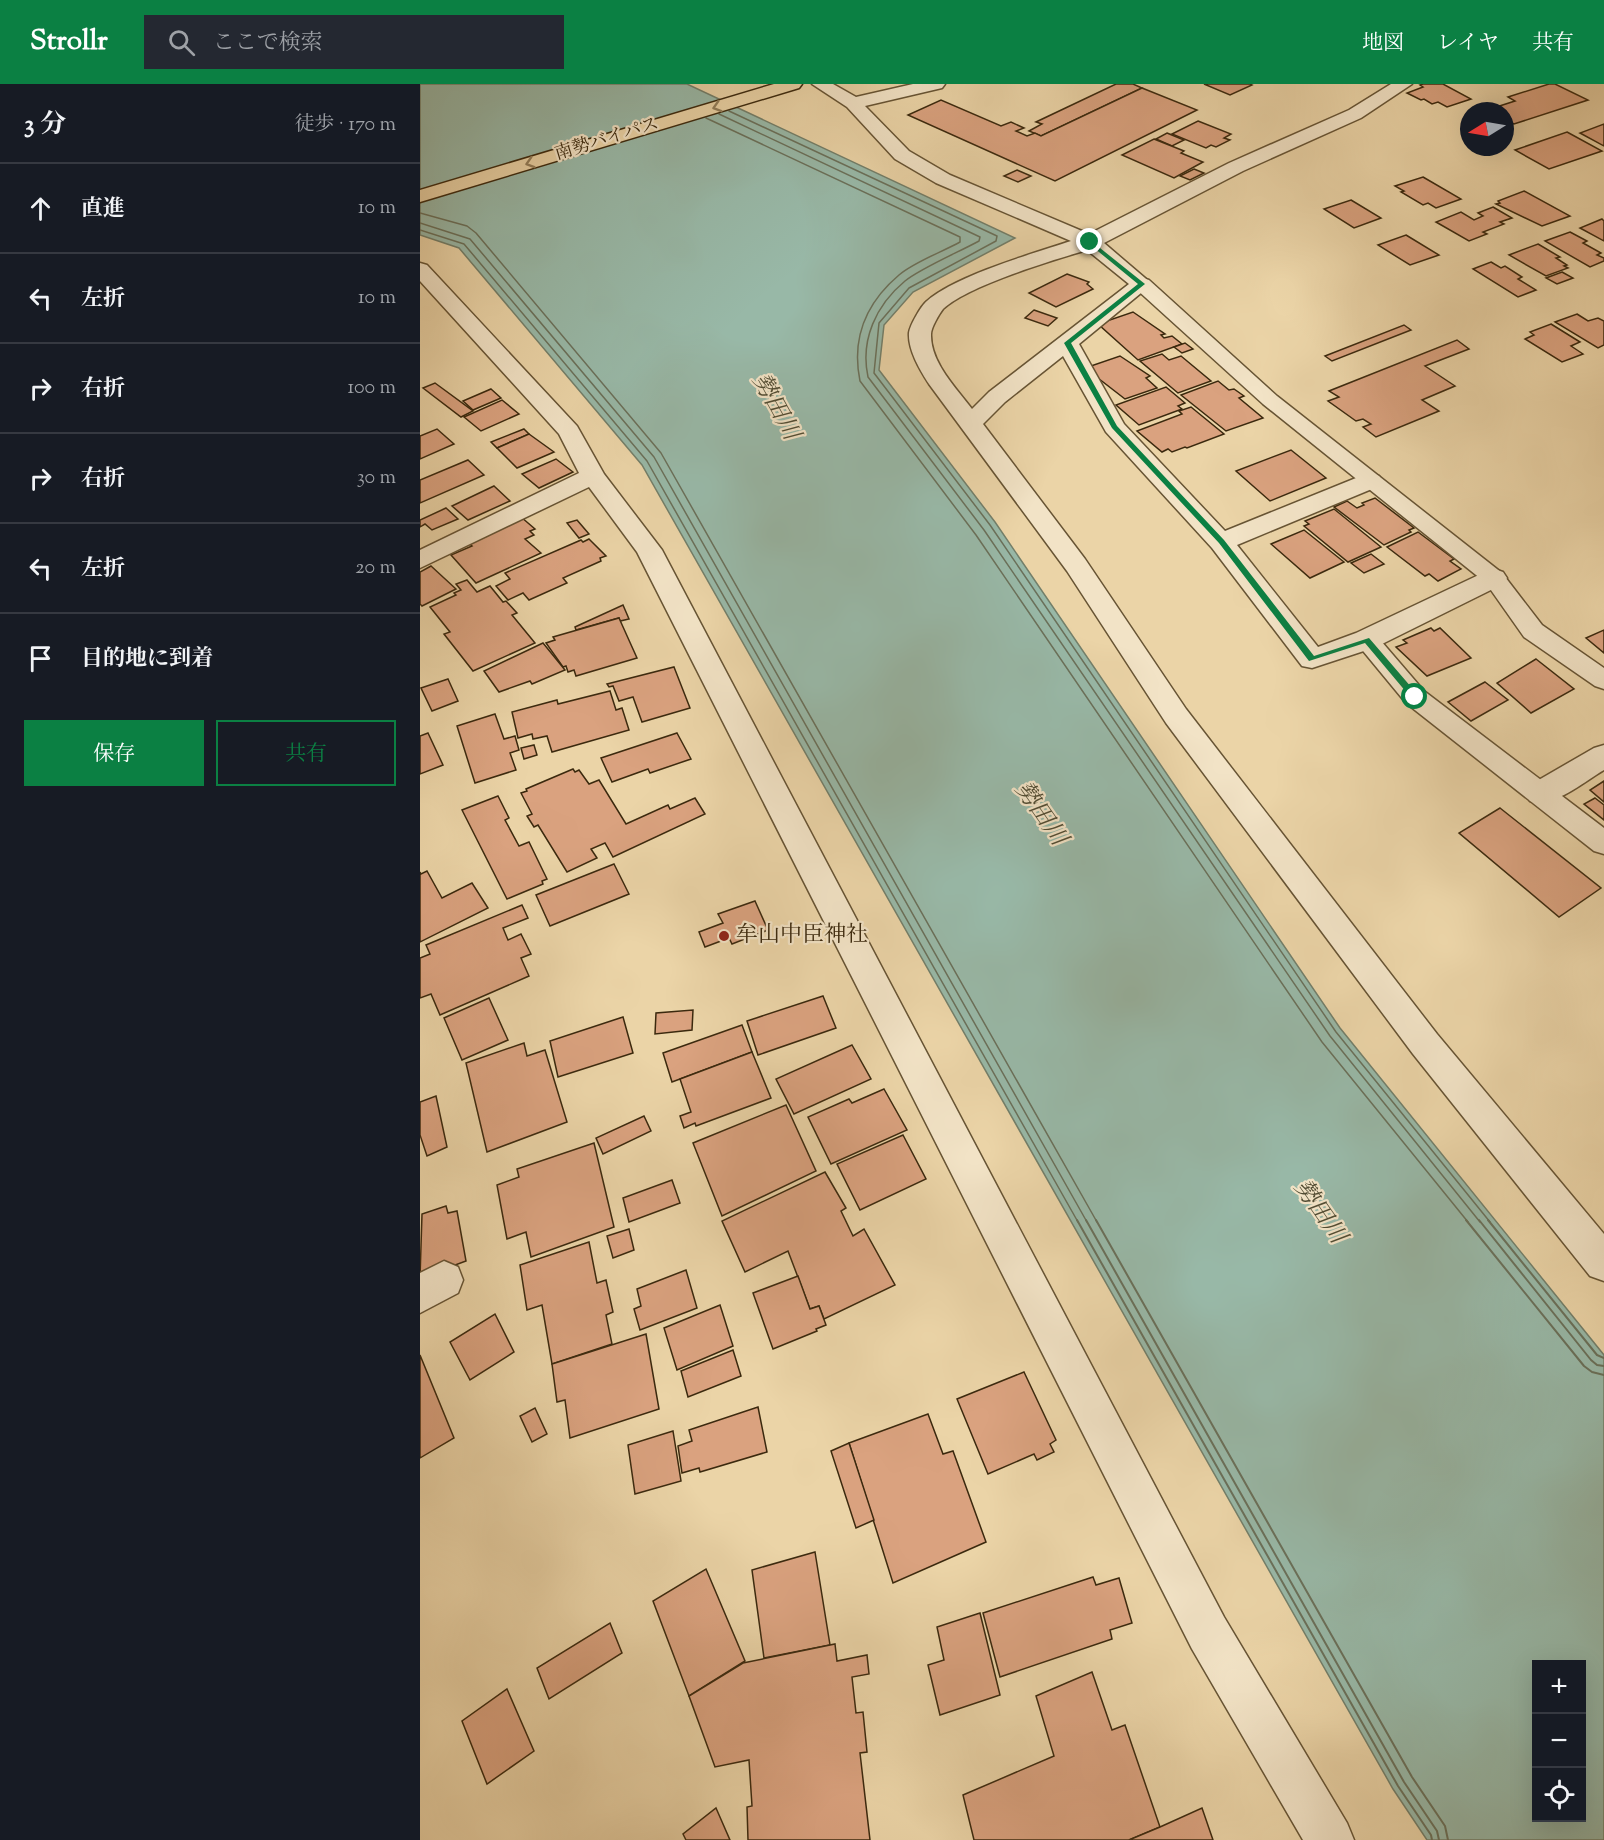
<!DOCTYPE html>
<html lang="ja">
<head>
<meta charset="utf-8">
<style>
	:root { --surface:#171b24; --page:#242831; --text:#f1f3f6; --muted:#9ea1a6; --line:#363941; --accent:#0b8043 }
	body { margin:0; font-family:"Sorts Mill Goudy","Noto Serif JP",serif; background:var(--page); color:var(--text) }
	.controls { position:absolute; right:18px; bottom:18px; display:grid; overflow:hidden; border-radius:0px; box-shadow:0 6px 24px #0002 }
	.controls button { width:54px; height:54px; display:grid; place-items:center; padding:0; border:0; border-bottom:2px solid var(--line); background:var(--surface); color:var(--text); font:30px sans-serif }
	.compass { position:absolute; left:1040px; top:18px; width:54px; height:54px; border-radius:50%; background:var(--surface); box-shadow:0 6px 24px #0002; rotate:259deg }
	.stop { position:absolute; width:18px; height:18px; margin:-14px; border:4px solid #0b8043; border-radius:50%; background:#fff }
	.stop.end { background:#0b8043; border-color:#fff; box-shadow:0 2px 6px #0008 }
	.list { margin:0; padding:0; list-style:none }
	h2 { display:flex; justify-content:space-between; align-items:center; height:78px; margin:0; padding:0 24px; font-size:26px }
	h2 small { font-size:20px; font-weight:400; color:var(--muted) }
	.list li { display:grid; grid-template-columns:39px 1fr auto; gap:18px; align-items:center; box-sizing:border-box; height:90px; padding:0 24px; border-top:2px solid var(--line) }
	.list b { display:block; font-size:22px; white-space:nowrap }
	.list em { font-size:20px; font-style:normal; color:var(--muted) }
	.actions { display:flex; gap:12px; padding:18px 24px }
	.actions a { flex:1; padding:14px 0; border:2px solid var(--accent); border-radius:0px; text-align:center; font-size:21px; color:var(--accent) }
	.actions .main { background:var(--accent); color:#fff }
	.icon { flex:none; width:33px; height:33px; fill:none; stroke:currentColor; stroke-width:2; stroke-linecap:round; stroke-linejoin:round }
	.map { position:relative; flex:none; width:1184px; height:1756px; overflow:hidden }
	header { display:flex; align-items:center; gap:36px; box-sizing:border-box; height:84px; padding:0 30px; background:var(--accent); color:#fff }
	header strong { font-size:28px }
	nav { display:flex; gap:33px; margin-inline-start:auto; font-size:21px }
	.search { width:420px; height:54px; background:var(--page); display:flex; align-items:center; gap:15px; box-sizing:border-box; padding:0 21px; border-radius:0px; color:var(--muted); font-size:22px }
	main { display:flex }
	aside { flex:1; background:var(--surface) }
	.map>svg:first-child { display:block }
	.water { fill:#98b8a7; stroke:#737f6a; stroke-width:1.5; fill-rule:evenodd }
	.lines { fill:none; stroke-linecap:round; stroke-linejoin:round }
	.shore-far1 { stroke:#6a705a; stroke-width:1.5 }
	.shore { stroke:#6a705a; stroke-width:2 }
	.building { fill:#daa27f; stroke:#3b290e; stroke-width:1.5 }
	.service-casing { stroke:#675434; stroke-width:3 }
	.minor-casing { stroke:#675434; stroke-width:3 }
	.trunk-casing { stroke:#3b290e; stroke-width:3 }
	.service { fill:#f2e3c6; fill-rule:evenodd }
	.minor { fill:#f2e3c6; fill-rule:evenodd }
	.trunk { fill:#ebd4a7; fill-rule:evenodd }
	.oneway { stroke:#937e5a }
	.route { fill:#0b8043 }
	.poi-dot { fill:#8f2418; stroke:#f2e3c6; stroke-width:2 }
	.labels { text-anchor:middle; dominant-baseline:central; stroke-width:4.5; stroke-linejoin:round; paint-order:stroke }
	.far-street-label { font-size:18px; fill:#3b290e; stroke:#f2e3c6 }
	.poi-label { font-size:22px; fill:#3b290e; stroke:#f2e3c6; text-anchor:start }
	.water-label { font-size:24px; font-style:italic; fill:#524d34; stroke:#f2e3c6 }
</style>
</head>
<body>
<header>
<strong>Strollr</strong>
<div class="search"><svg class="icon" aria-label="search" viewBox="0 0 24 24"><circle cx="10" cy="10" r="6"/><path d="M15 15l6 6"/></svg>ここで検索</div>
<nav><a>地図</a><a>レイヤ</a><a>共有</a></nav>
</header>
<main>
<aside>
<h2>3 分<small>徒歩 · 170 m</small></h2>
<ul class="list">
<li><svg class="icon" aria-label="ahead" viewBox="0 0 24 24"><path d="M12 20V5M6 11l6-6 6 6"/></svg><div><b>直進</b></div><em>10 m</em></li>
<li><svg class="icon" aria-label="left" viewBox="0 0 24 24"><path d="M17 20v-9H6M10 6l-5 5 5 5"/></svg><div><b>左折</b></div><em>10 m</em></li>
<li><svg class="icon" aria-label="right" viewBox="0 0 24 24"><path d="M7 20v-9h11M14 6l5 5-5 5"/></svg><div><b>右折</b></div><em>100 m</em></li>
<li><svg class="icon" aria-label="right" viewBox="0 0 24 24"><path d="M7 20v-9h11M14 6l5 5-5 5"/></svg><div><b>右折</b></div><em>30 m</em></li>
<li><svg class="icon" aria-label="left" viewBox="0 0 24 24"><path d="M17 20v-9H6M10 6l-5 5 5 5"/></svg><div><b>左折</b></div><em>20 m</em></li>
<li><svg class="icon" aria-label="arrive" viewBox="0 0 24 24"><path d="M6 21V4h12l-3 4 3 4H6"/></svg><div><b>目的地に到着</b></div></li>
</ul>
<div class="actions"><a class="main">保存</a><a>共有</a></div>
</aside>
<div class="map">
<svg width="1184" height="1756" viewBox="0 0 1184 1756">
	<rect width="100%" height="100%" fill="#ebd4a7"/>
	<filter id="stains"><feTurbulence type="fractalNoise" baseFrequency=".00333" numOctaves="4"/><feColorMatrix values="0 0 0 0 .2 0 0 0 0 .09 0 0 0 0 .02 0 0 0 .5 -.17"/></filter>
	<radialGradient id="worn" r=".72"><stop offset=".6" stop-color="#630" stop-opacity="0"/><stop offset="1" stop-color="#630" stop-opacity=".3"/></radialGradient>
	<path class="water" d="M0,0H267L595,154L493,208L464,241L459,286L575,438L920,944L1184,1271V1756H1007L973,1705L222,381L39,164L0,151ZM1116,1580H1162V1734H1116Z"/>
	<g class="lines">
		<g class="shore-far1">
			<path d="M309,27L577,152L576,157L489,204L459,239L454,289L570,441L916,948L1070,1138"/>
			<path d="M299,30L560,153L559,157C539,168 501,184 485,197C456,221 440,256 448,293L564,446L910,952L1060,1138"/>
			<path d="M286,34L540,153V158C522,168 494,178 479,191C446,219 431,253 440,297L556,451L902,958L1048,1138"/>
			<path d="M0,129L47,142L56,149L241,369L677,1138"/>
			<path d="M0,139L50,155L234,373L667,1138"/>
			<path d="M0,146L44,160L227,377L658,1138"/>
		</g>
		<g class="shore">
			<path d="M657,1136L978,1702L1011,1751L1012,1756"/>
			<path d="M666,1136L984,1698L1017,1747L1019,1756"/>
			<path d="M676,1136L992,1693L1025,1742L1028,1756"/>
			<path d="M1046,1136L1164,1282L1172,1288L1184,1291"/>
			<path d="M1059,1136L1171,1276L1177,1281L1184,1282"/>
			<path d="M1068,1136L1177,1271L1184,1274"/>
		</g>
	</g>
	<g class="building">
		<path d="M696,0H713L722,4L621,52L609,47L622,40L616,38Z"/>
		<path d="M784,0H830L832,1L810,11Z"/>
		<path d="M1003,0H1023L1051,15L1027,23L1018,18L1012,20L1004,15L1001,16L987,9L1003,3L1000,1Z"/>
		<path d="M1129,0H1135L1168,16L1094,40L1085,36V27L1067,26L1095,17L1088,13Z"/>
		<path d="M722,4L777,26L635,97L488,31L521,16L581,42L591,38L604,44L596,47L607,52L615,49L621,52Z"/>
		<path d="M778,37L811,50L804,54L810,56L796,63L791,61L786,64L752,50Z"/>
		<path d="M1184,40V62L1160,49Z"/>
		<path d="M1147,48L1182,67L1129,85L1095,66Z"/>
		<path d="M747,49L764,56L752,62L736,55Z"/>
		<path d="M734,55L764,67L761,69L783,78L754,94L702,71Z"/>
		<path d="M774,85L784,89L770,96L760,92Z"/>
		<path d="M597,86L611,92L598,98L584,92Z"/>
		<path d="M1003,93L1041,115L1016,124L1008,119L1003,121L981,108L984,107L975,102Z"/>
		<path d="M1104,107L1150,132L1122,142L1076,120L1080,119L1078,117Z"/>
		<path d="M931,116L961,134L934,144L904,125Z"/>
		<path d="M1073,123L1092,134L1080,138L1084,140L1063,148L1067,150L1049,157L1016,138L1041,128L1054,136L1063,132L1058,129Z"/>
		<path d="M1182,135L1184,137V157L1160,144Z"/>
		<path d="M1150,148L1167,157L1163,159L1181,169L1177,171L1184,174V177L1170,183L1125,157Z"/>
		<path d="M986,151L1019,171L990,181L958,161Z"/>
		<path d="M1118,160L1140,173L1136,174L1147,181L1144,182L1148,184L1126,192L1089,171Z"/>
		<path d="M1071,178L1081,184L1085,182L1102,193L1098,195L1116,206L1098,213L1053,185Z"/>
		<path d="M1142,188L1153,194L1137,200L1126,194Z"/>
		<path d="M647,190L669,198L667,200L673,205L636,223L609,209Z"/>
		<path d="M614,226L637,234L628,242L605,234Z"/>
		<path d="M713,228L745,250L741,251L744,254L752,252L762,260L718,276L678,240Z"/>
		<path d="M1157,230L1168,237L1178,234L1184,237V261L1178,264L1135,238Z"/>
		<path d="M1131,240L1160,258L1151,262L1163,270L1142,278L1105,255L1114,251L1110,248Z"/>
		<path d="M984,241L991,246L912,277L905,272Z"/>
		<path d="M1037,256L1049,265L1005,282L1035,302L1002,316L1019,327L956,353L943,343L951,340L943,335L936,337L908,317L919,313L909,307Z"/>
		<path d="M765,259L773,265L762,269L754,263Z"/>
		<path d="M742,270L749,276L761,272L791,297L758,309L720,277Z"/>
		<path d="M700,272L730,292L726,294L737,304L705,315L665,284Z"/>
		<path d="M798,297L809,306L814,305L824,312L819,314L843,334L806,347L761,311Z"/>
		<path d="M15,299L53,327L41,333L3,304Z"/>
		<path d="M746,303L765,319L758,322L762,325L719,341L696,321Z"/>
		<path d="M71,305L81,314L53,326L43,317Z"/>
		<path d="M82,316L99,330L61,347L44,333Z"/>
		<path d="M771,323L804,350L767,364L765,363L752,368L748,365L742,368L717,347L762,330L759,327Z"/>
		<path d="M17,345L34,360L0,375V352Z"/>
		<path d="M104,345L109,350L77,364L71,358Z"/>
		<path d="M109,350L134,368L97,384L77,364Z"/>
		<path d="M871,366L906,394L850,417L816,387Z"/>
		<path d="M136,375L153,388L119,404L102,390Z"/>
		<path d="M48,376L64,391L0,419V396Z"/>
		<path d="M74,402L90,417L48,436L32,422Z"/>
		<path d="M955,414L994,444L989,446L991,448L964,461L914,423L927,417L937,424L944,421L942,419Z"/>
		<path d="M26,424L38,435L12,446L5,440L0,443V436Z"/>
		<path d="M914,425L961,463L928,478L884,442L889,440L885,437Z"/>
		<path d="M101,433L115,445L110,447L114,451L105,455L121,469L56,499L31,471L52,462L49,459Z"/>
		<path d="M157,436L169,450L159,454L147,439Z"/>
		<path d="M884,446L924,478L890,494L851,460Z"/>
		<path d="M998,448L1034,475L1030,477L1041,485L1018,497L1009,490L1005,492L967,463Z"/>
		<path d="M169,455L186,472L180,474L181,477L143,494L147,499L109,516L103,509L88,516L76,502L90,495L85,489L161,456L163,458Z"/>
		<path d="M951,470L964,480L944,489L931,479Z"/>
		<path d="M11,482L36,505L2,522L0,520V488Z"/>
		<path d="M47,496L57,508L70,502L83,518L86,517L97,529L92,531L115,559L53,587L24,550L30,548L10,523L36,511L34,509L41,506L36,500Z"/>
		<path d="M203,521L209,535L200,537L199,534L156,546L155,543Z"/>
		<path d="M199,534L217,574L156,592L154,586L148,588L146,582L143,583L126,559L135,556L133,553Z"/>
		<path d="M1011,544L1014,547L1020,544L1051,574L1007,592L976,563L987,559L983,556Z"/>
		<path d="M1184,546V569L1166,554Z"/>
		<path d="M123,559L145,586L112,600L110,597L79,608L64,587Z"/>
		<path d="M1116,575L1154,605L1111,629L1077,599Z"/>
		<path d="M254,583L270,624L222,638L213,613L199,617L193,602L189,603L187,600Z"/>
		<path d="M28,595L38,617L12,627L1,604Z"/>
		<path d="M1065,598L1088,616L1051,637L1028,618Z"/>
		<path d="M190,607L196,626L202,624L209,646L132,668L127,652L113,655L112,650L98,654L92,628L137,616L138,620Z"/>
		<path d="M75,630L84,655L95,652L99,666L90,669L96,686L55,699L37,642Z"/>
		<path d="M8,649L23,681L0,690V652Z"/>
		<path d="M257,649L271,675L230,689L228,685L192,698L181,674Z"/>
		<path d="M114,661L117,671L104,675L101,664Z"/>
		<path d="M153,685L155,688L159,686L169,700L179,696L206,740L248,721L250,725L275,714L285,730L193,773L185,759L171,765L177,774L147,788L118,741L114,743L107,732L112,730L101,709L107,707L106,705Z"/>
		<path d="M1184,697V718L1170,706Z"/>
		<path d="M78,712L89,734L85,736L99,762L109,758L127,795L122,797L123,800L87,815L42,726Z"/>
		<path d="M1175,714L1184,721V736L1164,720Z"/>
		<path d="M1080,724L1181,804L1139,833L1039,749Z"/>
		<path d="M194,780L209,810L130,842L116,811Z"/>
		<path d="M7,787L22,814L52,799L68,824L0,858V788L1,790Z"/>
		<path d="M335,817L348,846L312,860L309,854L285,863L279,848L303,839L298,830Z"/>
		<path d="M102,821L108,834L83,844L88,856L101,850L111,870L101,874L109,892L20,931L11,910L0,914V874L10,870L6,861Z"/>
		<path d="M403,912L416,944L338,971L327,937Z"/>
		<path d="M69,914L88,956L42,976L24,934Z"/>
		<path d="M273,926L272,946L235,950L236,929Z"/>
		<path d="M203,933L213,969L138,993L130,957Z"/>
		<path d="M322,941L332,968L252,998L243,969Z"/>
		<path d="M104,959L107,972L125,966L147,1038L67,1068L46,979Z"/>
		<path d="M432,961L451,995L374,1030L356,995Z"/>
		<path d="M332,968L351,1014L276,1042L275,1039L264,1044L260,1032L271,1028L260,995Z"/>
		<path d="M464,1005L487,1046L411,1080L388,1033L429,1015L432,1019Z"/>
		<path d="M16,1012L27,1063L7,1072L0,1051V1018Z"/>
		<path d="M366,1021L396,1087L302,1132L273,1059Z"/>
		<path d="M224,1032L231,1047L183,1070L176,1054Z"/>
		<path d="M483,1051L506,1095L440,1126L417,1080Z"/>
		<path d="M174,1059L194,1143L111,1173L106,1148L87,1155L77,1101L99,1093L97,1085Z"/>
		<path d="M405,1088L426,1124L421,1127L433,1152L444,1145L475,1201L404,1235L399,1222L390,1225L368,1167L325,1188L302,1137Z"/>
		<path d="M252,1096L260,1119L209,1138L203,1114Z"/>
		<path d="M26,1122L28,1129L37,1127L46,1177L0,1194L2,1130Z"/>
		<path d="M209,1145L214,1166L193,1174L187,1152Z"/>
		<path d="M169,1158L177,1199L186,1196L193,1228L186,1231L192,1260L132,1280L122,1221L107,1226L100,1181Z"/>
		<path d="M266,1186L277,1224L220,1246L214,1225L221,1222L217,1205Z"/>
		<path d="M378,1192L390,1225L399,1222L406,1241L396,1245L397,1247L353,1265L333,1209Z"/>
		<path d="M300,1221L313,1262L257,1286L244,1244Z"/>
		<path d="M75,1230L94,1268L50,1296L30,1258Z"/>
		<path d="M226,1250L239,1325L150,1354L145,1316L137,1318L132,1280Z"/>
		<path d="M313,1266L321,1292L268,1313L261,1287Z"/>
		<path d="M0,1271L34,1354L0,1374Z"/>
		<path d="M604,1288L636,1356L630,1360L634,1368L617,1376L614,1370L568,1390L537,1315Z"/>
		<path d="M338,1323L347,1368L280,1388L279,1384L262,1389L258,1362L272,1357L269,1346Z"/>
		<path d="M115,1324L127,1350L112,1358L100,1332Z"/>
		<path d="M508,1330L523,1370L533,1367L566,1458L473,1499L429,1359Z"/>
		<path d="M253,1347L261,1397L215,1410L208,1361Z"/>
		<path d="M429,1359L454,1436L436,1444L411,1367Z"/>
		<path d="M395,1468L410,1561L344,1574L332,1486Z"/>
		<path d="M286,1485L325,1577L269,1612L233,1517Z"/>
		<path d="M673,1493L676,1501L699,1494L712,1539L690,1546L692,1555L580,1593L563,1529Z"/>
		<path d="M560,1529L580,1611L520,1631L508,1581L524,1576L517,1543Z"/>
		<path d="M190,1539L202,1569L129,1615L117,1584Z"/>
		<path d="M415,1560L417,1577L447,1571L449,1590L432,1593L436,1629L443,1628L447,1668L440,1669L450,1756H328L327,1723L332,1722L329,1676L295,1683L269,1612L323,1579Z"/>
		<path d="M672,1588L692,1646L705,1641L740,1743L709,1756H554L543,1711L634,1672L616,1612Z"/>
		<path d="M87,1605L114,1667L67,1700L42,1637Z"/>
		<path d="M296,1724L310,1756H266L263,1750Z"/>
		<path d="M782,1724L793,1756H709L740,1743Z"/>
	</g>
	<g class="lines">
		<g class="service-casing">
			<g id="service">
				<path d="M722,194L729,196L857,312L1082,489L1122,541L1184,584V605L1175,602L1104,553L1066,499L843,320L715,204L712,200L715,196Z"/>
				<path d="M946,548L955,550L1004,607L1184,744V770L1174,767L986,619L934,556L937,550Z"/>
			</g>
		</g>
		<g class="minor-casing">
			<g id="minor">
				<path d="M392,0H413L436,13L493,0H525L522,4L445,22L489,67L530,91L669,150L809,79L929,26L971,0H992L941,34L823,87L684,159L732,200L659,260L704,340L805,447L941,392L950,390L959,392L962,397L959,402L817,461L898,563L936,549L1065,488L1074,485L1083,488L1087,494L1083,500L956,563L892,584L882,582L792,464L686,348L643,272L585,318L563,340L665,475L766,625L1017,950L1184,1150V1197L1170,1192L993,970L746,639L647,487L509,300C500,286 488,266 489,249C490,241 501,222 507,217C535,192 614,169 651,157L516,99L475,75L427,23ZM667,166L709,200L569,308L552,325C536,304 510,278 511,250C511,244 519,230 523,225C547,202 633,176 667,166Z"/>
				<path d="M0,179L7,181L157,342L184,390L242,466L804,1533L927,1739L934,1756H883L772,1565L217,468L169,403L0,484V466L159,389L139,350L0,197Z"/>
				<path d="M1184,661V686C1163,698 1135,724 1110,717L1106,709L1110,701L1174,664Z"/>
				<path d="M24,1177L38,1183L43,1196L38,1209L0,1229V1189Z"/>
			</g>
		</g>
		<g class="trunk-casing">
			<path id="trunk" d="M354,0H382L379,4L0,118V106Z"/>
		</g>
		<use href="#service" class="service"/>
		<use href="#minor" class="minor"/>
		<use href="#trunk" class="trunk"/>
	</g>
	<defs><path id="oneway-chevron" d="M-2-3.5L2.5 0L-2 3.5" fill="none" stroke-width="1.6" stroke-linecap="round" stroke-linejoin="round" transform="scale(1.5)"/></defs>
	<g class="oneway">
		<use href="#oneway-chevron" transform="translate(297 23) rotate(163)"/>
		<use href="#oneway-chevron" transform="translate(110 79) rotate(163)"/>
	</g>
	<path class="route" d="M670,156L725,200L651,259L697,342L804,456L894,572L949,554L998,611V615H992L945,559L889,577L799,459L692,344L644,259L718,200L668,159Z"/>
	<circle class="poi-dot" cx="304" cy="852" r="6"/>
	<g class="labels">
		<g class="far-street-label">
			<text transform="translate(187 56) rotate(-17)">南勢バイパス</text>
		</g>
		<g class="poi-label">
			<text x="316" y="852">牟山中臣神社</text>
		</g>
		<g class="water-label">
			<text transform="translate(355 323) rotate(61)">勢田川</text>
			<text transform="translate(620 730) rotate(55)">勢田川</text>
			<text transform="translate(899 1128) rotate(55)">勢田川</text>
		</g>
	</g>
	<rect width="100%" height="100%" filter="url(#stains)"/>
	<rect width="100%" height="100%" fill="url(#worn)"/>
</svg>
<div class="controls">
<button>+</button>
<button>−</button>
<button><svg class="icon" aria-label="locate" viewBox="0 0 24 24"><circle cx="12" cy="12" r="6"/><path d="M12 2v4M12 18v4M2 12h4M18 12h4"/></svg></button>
</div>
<svg class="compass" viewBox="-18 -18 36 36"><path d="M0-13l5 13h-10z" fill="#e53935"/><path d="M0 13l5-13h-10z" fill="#9ea1a6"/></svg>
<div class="stop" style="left:995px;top:613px"></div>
<div class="stop end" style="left:670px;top:158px"></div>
</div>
</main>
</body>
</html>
